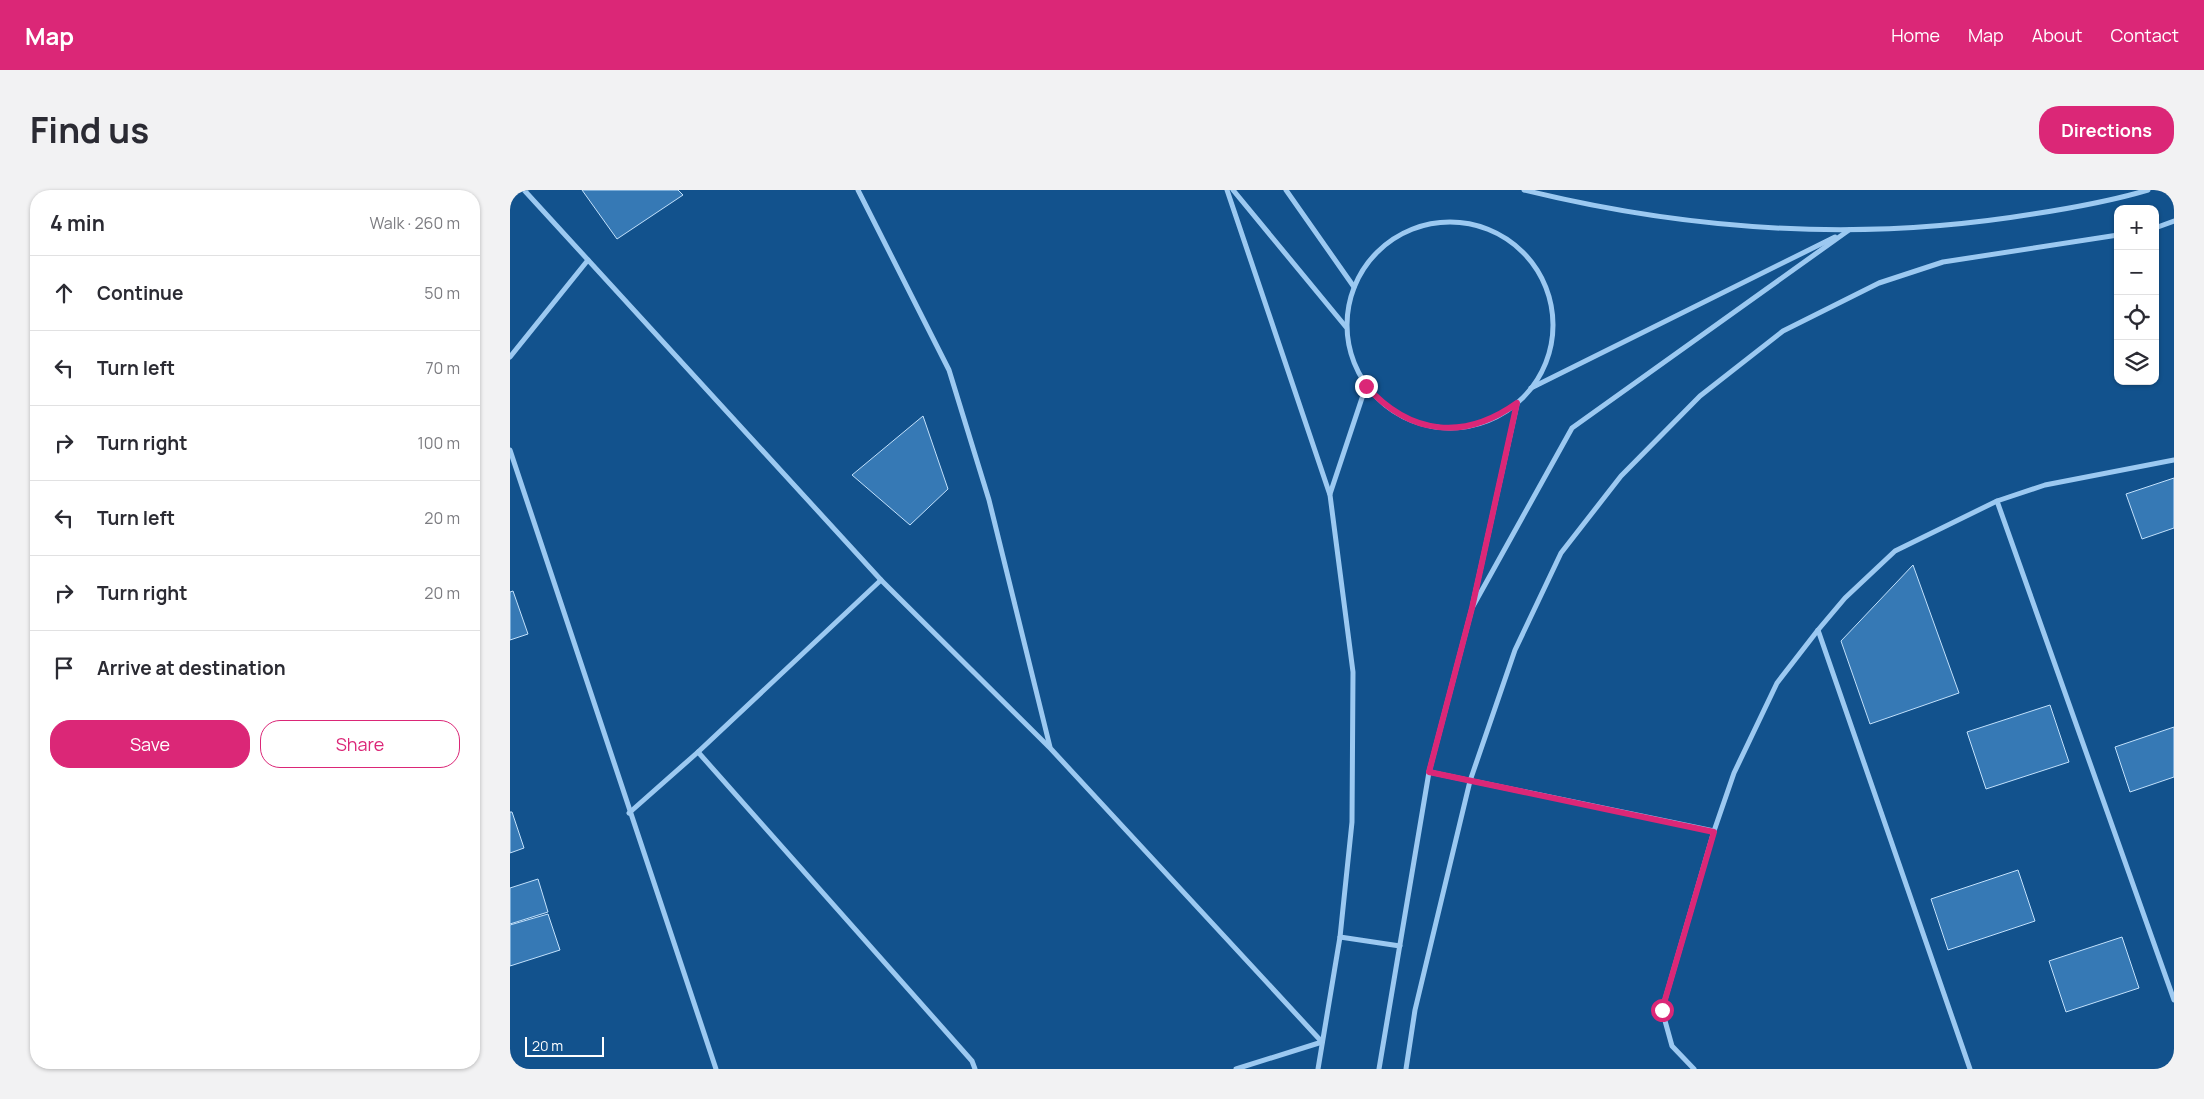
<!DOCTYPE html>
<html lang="en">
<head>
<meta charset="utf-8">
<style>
	:root { --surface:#fff; --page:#f2f2f3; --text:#2b2b33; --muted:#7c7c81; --line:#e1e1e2; --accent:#db2777 }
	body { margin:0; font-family:Manrope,sans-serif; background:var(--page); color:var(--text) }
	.controls { position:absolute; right:15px; top:15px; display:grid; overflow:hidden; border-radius:10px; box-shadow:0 1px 4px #0004 }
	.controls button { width:45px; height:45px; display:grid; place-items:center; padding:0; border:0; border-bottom:1px solid var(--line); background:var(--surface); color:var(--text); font:25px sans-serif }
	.scale { position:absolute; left:15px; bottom:12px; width:79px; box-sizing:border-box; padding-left:5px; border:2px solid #fff; border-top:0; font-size:14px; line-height:18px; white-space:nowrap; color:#fff; -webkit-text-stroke:4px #12528d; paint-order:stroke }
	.stop { position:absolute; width:15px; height:15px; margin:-11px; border:4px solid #db2777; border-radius:50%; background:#fff }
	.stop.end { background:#db2777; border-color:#fff; box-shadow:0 1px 5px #0008 }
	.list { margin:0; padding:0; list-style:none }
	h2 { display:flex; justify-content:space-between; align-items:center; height:65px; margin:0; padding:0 20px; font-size:21px }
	h2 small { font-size:16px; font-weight:400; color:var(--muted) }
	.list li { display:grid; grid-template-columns:32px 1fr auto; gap:15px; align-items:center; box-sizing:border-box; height:75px; padding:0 20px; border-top:1px solid var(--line) }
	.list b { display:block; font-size:19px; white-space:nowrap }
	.list em { font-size:16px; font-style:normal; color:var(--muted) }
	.actions { display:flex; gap:10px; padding:15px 20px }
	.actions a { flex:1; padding:11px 0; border:1px solid var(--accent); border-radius:20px; text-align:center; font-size:18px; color:var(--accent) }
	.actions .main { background:var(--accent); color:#fff }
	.icon { flex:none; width:28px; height:28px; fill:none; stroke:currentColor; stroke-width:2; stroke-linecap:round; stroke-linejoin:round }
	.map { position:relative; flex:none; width:1664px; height:879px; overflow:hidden; border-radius:20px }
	header { display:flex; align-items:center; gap:30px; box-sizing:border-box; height:70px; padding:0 25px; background:var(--accent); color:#fff }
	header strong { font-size:24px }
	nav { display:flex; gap:28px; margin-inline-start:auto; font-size:18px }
	.intro { display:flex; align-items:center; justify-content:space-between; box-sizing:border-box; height:120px; padding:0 30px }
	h1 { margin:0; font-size:35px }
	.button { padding:12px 22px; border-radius:20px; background:var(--accent); color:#fff; font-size:18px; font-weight:700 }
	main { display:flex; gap:30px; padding:0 30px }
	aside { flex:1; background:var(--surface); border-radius:20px; box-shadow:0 1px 4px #0004 }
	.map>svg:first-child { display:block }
	.building { fill:#3679b5; stroke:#c2e1fc }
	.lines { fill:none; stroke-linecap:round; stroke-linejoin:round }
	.street { stroke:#9cc9f1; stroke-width:5 }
	.route { stroke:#db2777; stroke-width:6 }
</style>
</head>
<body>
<header>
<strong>Map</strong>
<nav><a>Home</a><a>Map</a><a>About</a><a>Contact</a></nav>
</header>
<div class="intro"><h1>Find us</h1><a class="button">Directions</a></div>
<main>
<aside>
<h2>4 min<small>Walk · 260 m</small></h2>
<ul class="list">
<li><svg class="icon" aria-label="ahead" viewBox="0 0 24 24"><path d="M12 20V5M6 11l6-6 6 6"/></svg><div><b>Continue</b></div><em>50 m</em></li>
<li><svg class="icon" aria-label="left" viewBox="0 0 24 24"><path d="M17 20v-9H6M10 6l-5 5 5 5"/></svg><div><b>Turn left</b></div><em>70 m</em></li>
<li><svg class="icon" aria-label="right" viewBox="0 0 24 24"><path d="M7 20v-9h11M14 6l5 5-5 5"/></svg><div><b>Turn right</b></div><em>100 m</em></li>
<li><svg class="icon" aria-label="left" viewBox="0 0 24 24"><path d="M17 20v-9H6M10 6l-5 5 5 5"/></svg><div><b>Turn left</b></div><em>20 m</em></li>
<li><svg class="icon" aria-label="right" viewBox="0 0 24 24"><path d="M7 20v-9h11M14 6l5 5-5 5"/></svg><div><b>Turn right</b></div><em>20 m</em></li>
<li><svg class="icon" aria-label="arrive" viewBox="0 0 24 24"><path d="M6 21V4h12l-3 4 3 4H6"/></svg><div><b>Arrive at destination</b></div></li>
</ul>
<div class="actions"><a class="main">Save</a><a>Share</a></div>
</aside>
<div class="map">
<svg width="1664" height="879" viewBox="0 0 1664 879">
	<rect width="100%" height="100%" fill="#12528d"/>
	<g class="building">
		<path d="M72,0H168L173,5L107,49Z"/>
		<path d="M413,226L438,299L400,335L342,285Z"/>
		<path d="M1664,288V338L1632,349L1616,304Z"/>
		<path d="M1403,375L1449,503L1360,534L1331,451Z"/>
		<path d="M3,401L18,444L0,450V402Z"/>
		<path d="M1540,515L1559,572L1476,599L1457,542Z"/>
		<path d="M1664,537V587L1620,602L1605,557Z"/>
		<path d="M0,622H2L14,658L0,663Z"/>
		<path d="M1508,680L1525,731L1438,760L1421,709Z"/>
		<path d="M28,689L38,722L0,734V698Z"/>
		<path d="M38,724L50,760L0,776V735Z"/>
		<path d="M1612,747L1629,798L1556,822L1539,771Z"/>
	</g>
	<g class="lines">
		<g class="street">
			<path d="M14,0L371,390L541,559L812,852L726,879"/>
			<path d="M348,0L439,180L479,310L540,557"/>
			<path d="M717,0L820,305L843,482L842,632L830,747L808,879"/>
			<path d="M723,0L836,137"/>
			<path d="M776,0L844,97"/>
			<path d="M1014,0C1181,41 1353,52 1523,24C1562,18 1601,11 1638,0"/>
			<circle cx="940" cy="135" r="103"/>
			<path d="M1645,38L1664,31"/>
			<path d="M0,167L78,70"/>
			<path d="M1021,198L1325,47"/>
			<path d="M0,260L206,879"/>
			<path d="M820,304L856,196"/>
			<path d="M1487,311L1664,810"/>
			<path d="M963,413L1007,214"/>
			<path d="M1308,440L1460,879"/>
			<path d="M188,562L462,871L465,879"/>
			<path d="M919,582L1204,641"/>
			<path d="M119,623L188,562L371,390"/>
			<path d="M830,747L890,756"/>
			<path d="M869,879L919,582L962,418L1062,238L1339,40"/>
			<path d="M896,879L905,820L960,591L1005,460L1051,363L1111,286L1190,206L1273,141L1369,93L1433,72L1608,45"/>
			<path d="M1184,879L1162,856L1152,820L1204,641L1224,583L1267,493L1308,440L1335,408L1385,361L1487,311L1535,295L1664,270"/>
		</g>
	</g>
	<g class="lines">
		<path class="route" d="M856,196C900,245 954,251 1007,213L962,418L919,582L1204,642L1152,820"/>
	</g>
</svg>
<div class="controls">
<button>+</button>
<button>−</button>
<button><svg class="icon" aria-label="locate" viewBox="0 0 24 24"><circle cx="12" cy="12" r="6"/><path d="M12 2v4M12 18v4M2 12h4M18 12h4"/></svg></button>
<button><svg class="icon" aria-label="layers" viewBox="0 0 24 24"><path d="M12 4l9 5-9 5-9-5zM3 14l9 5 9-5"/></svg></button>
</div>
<div class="scale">20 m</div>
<div class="stop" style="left:1152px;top:820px"></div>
<div class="stop end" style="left:856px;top:196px"></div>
</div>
</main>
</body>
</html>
